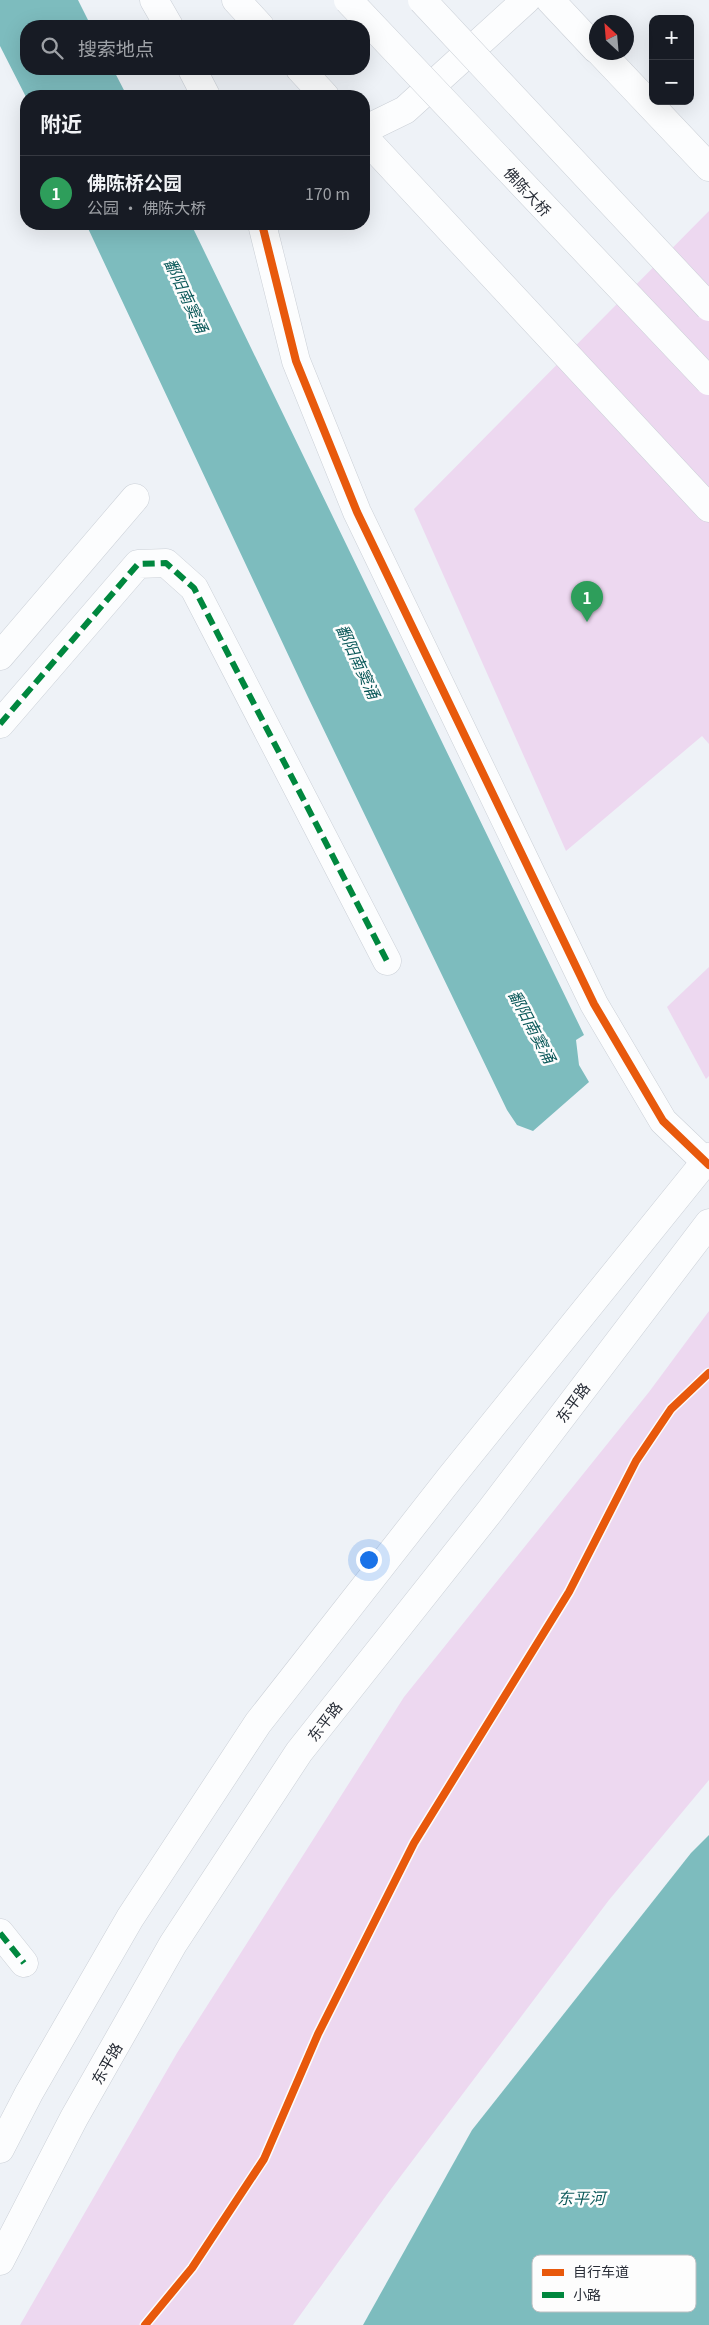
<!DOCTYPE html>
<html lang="zh">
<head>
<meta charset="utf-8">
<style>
	:root { --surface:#171b24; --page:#242831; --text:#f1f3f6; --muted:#9ea1a6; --line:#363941; --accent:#6d727a }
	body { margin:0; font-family:Georgia,"Noto Sans SC",serif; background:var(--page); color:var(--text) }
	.controls { position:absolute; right:15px; top:15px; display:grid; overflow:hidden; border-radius:10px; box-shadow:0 5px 20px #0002 }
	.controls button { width:45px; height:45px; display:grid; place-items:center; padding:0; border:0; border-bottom:1px solid var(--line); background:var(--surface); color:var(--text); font:25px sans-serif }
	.compass { position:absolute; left:589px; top:15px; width:45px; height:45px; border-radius:50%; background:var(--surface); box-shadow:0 5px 20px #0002; rotate:334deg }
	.you { position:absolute; left:368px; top:1559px; width:18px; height:18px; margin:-12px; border:4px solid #fff; border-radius:50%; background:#1a73e8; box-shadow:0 0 0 8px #1a73e833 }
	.badge { display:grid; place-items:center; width:32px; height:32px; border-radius:50%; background:var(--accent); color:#fff; font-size:16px; font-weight:700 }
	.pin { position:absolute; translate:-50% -41px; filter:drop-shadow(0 1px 2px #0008) }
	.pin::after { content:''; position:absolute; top:26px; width:18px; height:15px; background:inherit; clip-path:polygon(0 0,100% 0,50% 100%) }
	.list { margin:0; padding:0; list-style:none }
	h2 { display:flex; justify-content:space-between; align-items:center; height:65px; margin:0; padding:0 20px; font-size:21px }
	h2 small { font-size:16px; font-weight:400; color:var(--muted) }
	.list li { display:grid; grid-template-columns:32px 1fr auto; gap:15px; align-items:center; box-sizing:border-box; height:75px; padding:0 20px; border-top:1px solid var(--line) }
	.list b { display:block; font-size:19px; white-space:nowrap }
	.list p { margin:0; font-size:16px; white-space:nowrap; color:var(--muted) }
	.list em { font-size:16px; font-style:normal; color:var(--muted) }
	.icon { flex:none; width:28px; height:28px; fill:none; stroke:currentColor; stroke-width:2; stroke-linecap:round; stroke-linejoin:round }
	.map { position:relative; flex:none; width:709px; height:2325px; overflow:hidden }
	.search { position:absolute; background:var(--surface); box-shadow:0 5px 20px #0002; left:20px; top:20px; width:350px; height:55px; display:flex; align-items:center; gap:12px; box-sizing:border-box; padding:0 18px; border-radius:20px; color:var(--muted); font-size:19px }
	.panel { position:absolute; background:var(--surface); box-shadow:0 5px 20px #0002; left:20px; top:90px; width:350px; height:140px; border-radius:20px }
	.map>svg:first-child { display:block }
	.green { fill:#edd8f0 }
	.water { fill:#7dbcbe }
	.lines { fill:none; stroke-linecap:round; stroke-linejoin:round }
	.minor-casing { stroke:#cbd0d7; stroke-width:29 }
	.major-casing { stroke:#cbd0d7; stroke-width:29 }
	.highway-casing { stroke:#cbd0d7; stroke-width:29 }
	.minor { stroke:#fcfdfe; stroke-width:28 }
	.major { stroke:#fcfdfe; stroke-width:28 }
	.highway { stroke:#fcfdfe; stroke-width:28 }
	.highway-bridge-casing { stroke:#cbd0d7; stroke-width:29; stroke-linecap:butt }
	.highway-bridge { stroke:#fcfdfe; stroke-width:28 }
	.quiet { stroke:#00873e; stroke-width:6; stroke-dasharray:12 6; stroke-linecap:butt }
	.cycleway-casing { stroke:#fdfdfd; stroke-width:11 }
	.cycleway { stroke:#e8590c; stroke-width:8 }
	.labels { text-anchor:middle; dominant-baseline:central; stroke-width:5; stroke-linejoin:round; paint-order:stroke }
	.street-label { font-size:15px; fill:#282d37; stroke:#fdfdfd }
	.water-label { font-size:16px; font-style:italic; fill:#0d5a5b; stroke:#fdfdfd }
	.key { fill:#fdfdfd; stroke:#bdbfc2; stroke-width:1 }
	.key-label { font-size:14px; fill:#282d37 }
</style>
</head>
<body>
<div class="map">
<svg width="709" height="2325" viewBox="0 0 709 2325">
	<rect width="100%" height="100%" fill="#eef2f7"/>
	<g class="green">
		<path d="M709,211V744L702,736L566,851L414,509Z"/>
		<path d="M709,967V1076L706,1079L667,1007Z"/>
		<path d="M709,1311V1780L609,1900L388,2193L293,2325H20L177,2053L404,1697L649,1392Z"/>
	</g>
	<g class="water">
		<path d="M0,0H78L91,26H26V69H113L127,96L26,97L0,46Z"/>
		<path d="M86,224H191L584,1035L576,1040L579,1065L589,1082L533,1131L517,1125L507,1110L307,695Z"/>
		<path d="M709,1835V2325H363L472,2130L691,1853Z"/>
	</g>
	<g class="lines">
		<g class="minor-casing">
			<g id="minor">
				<path d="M154,0L169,26"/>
				<path d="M192,69L206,96"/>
				<path d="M364,130L405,110L526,0"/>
				<path d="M262,224L296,361L357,512L594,1004L663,1121L709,1165"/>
				<path d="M0,656L135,498"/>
				<path d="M0,724L138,564L166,563L194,588L387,961"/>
				<path d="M0,1933L24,1963"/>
			</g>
		</g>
		<g class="major-casing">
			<g id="major">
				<path d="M0,2149L29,2093L130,1918L258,1723L450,1478L709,1157"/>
				<path d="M0,2261L74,2118L173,1944L299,1752L490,1511L709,1223"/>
			</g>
		</g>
		<g class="highway-casing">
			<g id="highway">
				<path d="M236,0L260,26"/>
				<path d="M550,0L596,49"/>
				<path d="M600,52L709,167"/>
				<path d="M300,69L325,96"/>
				<path d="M364,137L709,508"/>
			</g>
		</g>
		<use href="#minor" class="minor"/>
		<use href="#major" class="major"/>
		<use href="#highway" class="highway"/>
		<g class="highway-bridge-casing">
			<g id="highway-bridge">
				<path d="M348,0L709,381"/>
				<path d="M422,0L709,307"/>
			</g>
		</g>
		<use href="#highway-bridge" class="highway-bridge"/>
		<g class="quiet">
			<path d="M0,724L138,564L166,563L194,588L387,961"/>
			<path d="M0,1933L24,1963"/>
		</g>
		<g class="cycleway-casing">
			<g id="cycleway">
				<path d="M262,224L296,361L357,512L594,1004L663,1121L709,1165"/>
				<path d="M145,2325L192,2268L264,2159L318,2034L414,1843L569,1592L636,1461L671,1409L709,1373"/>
			</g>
		</g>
		<use href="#cycleway" class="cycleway"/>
	</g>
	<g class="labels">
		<g class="street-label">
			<text transform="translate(528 191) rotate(47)">佛陈大桥</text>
			<text transform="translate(572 1402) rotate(-53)">东平路</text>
			<text transform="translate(324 1721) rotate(-52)">东平路</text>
			<text transform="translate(106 2063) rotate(-60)">东平路</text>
		</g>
		<g class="water-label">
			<text transform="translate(187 295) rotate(65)">鄱阳南窦涌</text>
			<text transform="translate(359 661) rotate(65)">鄱阳南窦涌</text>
			<text transform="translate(533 1026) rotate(62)">鄱阳南窦涌</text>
			<text x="581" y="2197">东平河</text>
		</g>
	</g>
	<rect x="532" y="2255" width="164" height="57" rx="8" class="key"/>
	<rect x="542" y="2269" width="22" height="7" fill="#e8590c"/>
	<rect x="542" y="2292" width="22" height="6" fill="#00873e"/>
	<g class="key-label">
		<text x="573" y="2277">自行车道</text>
		<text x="573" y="2300">小路</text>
	</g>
</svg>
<div class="controls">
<button>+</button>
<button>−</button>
</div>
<svg class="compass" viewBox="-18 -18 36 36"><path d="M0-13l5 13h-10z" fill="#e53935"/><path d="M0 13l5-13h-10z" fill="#9ea1a6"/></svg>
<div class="you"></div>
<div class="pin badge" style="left:587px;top:622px;background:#2e9e5b">1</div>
<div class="search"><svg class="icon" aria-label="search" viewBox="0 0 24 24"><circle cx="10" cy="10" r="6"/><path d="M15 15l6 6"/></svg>搜索地点</div>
<section class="panel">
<h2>附近<small></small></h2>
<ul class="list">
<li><span class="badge" style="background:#2e9e5b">1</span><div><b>佛陈桥公园</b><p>公园 · 佛陈大桥</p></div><em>170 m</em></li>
</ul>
</section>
</div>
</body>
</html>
